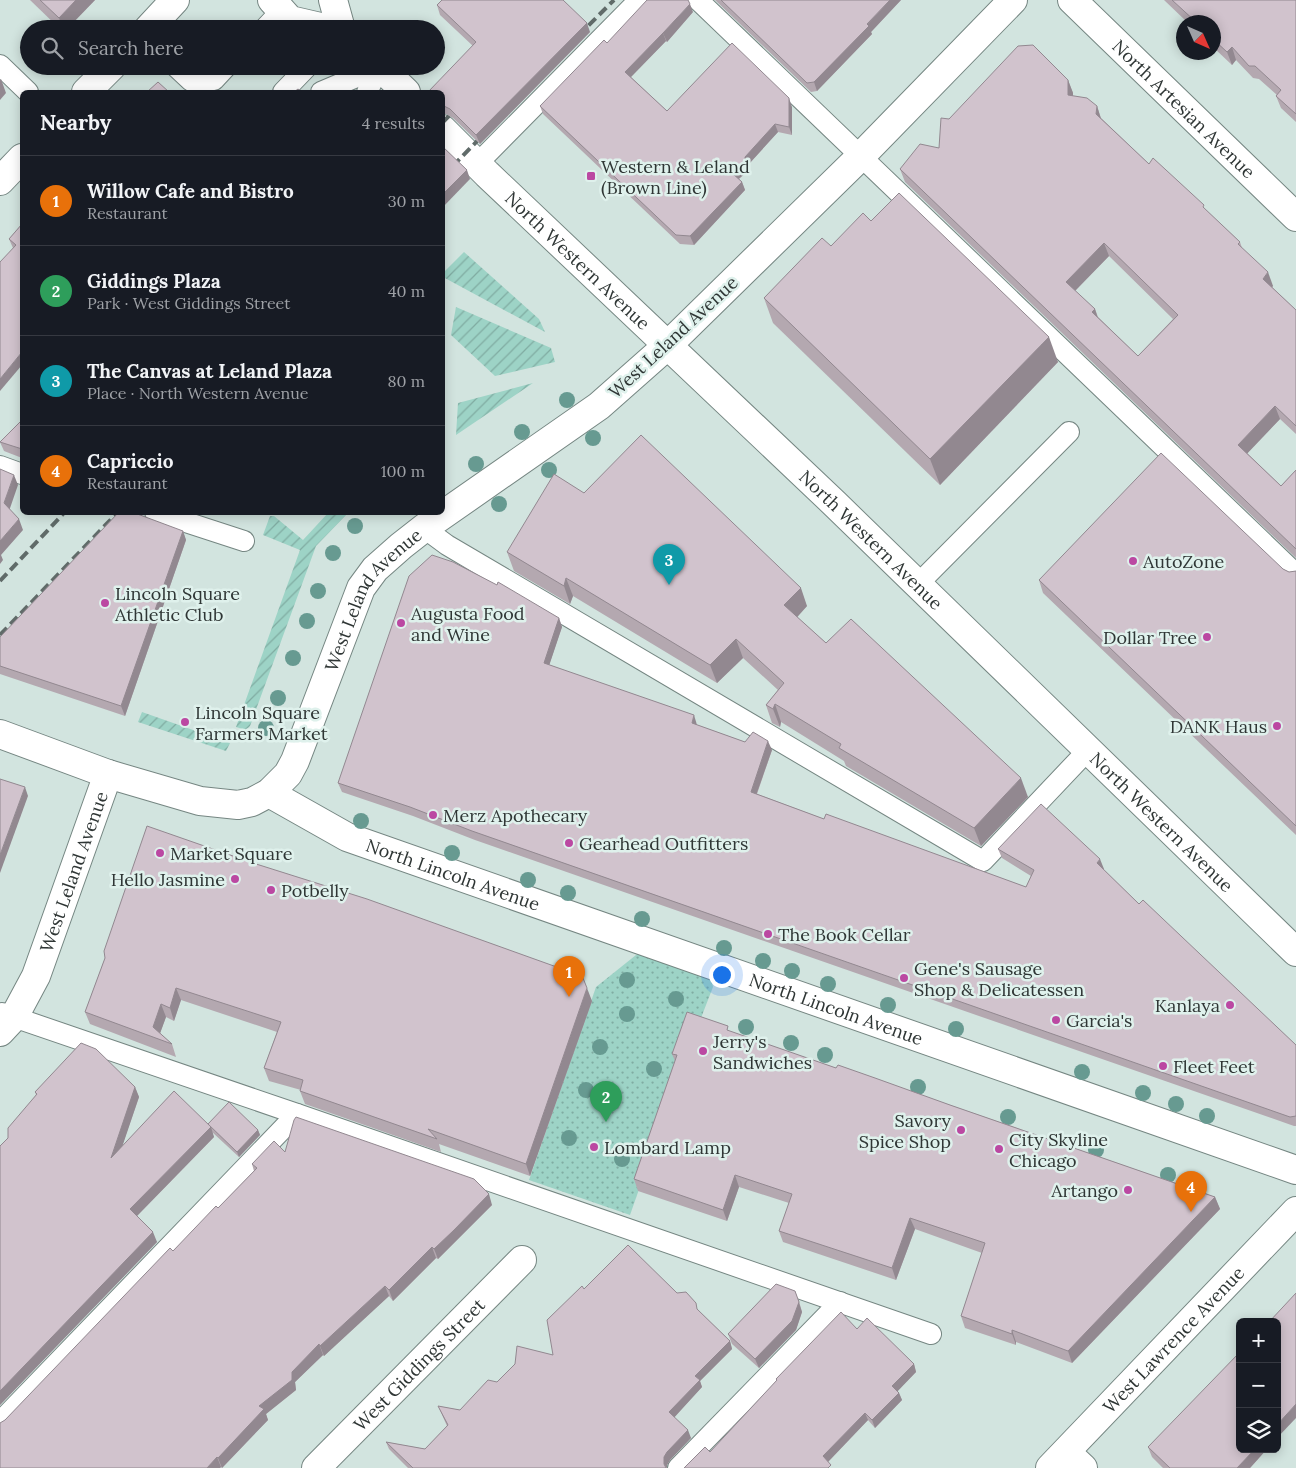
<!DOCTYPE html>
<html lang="en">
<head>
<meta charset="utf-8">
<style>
	:root { --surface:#171b24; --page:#20242c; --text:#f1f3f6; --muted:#9ea1a6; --line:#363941; --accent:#bb48a2 }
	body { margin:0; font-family:Lora,serif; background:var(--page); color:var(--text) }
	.controls { position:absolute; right:15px; bottom:15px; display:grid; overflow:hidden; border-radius:8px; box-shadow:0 2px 12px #0003 }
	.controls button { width:45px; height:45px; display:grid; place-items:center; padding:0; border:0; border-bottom:1px solid var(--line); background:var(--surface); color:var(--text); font:25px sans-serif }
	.compass { position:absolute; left:1176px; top:15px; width:45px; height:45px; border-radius:50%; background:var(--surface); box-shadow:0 2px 12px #0003; rotate:135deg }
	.you { position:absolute; left:721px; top:974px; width:18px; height:18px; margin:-12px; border:4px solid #fff; border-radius:50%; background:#1a73e8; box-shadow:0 0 0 8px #1a73e833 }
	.badge { display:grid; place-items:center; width:32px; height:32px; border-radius:50%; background:var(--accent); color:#fff; font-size:16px; font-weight:700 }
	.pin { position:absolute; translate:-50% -41px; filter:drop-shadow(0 1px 2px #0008) }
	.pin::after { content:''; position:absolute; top:26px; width:18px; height:15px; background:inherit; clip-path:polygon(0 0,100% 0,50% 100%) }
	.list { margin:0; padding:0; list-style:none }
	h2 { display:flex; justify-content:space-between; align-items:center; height:65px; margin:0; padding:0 20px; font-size:21px }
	h2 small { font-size:16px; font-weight:400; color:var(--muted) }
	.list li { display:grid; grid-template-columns:32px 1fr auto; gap:15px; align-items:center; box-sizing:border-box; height:90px; padding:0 20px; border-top:1px solid var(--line) }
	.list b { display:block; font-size:19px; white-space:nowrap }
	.list p { margin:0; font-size:16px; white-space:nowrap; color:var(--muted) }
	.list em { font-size:16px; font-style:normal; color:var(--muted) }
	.icon { flex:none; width:28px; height:28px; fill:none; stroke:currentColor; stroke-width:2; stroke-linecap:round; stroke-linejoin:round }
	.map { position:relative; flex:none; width:1296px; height:1468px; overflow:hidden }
	.search { position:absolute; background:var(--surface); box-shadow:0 2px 12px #0003; left:20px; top:20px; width:425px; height:55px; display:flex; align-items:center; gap:12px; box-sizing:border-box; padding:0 18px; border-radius:28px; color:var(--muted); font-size:19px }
	.panel { position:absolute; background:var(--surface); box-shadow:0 2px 12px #0003; left:20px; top:90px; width:425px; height:425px; border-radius:8px }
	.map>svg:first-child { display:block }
	.grass { fill:url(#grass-dots) }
	.garden { fill:url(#garden-furrows) }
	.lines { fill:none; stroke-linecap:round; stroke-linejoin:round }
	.lane-casing { stroke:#758682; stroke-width:22 }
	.street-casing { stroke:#758682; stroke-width:30 }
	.secondary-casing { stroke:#758682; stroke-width:30 }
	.lane { stroke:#fff; stroke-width:20 }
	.street { stroke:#fff; stroke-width:28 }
	.secondary { stroke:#fff; stroke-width:28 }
	.rail { stroke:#606b69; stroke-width:4; stroke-dasharray:10 5; stroke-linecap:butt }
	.tree { fill:#679a91 }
	.wall { fill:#b4a8b0; fill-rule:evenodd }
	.shaded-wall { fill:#928890 }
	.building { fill:#d1c3cd; stroke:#928890; fill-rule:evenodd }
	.poi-dot { fill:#bb48a2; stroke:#dff1ec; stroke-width:2 }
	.labels { text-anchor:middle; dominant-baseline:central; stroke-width:5; stroke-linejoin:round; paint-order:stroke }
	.street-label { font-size:18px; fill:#2f3635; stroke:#dff1ec }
	.poi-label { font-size:18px; fill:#2f3635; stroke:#dff1ec; text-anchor:start }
</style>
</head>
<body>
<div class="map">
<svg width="1296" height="1468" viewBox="0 0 1296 1468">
	<defs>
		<pattern id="grass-dots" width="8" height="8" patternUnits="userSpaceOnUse" patternTransform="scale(1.25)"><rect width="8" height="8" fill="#9dd3c6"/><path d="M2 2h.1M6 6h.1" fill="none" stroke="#80aca2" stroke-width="1.8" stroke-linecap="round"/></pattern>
		<pattern id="garden-furrows" width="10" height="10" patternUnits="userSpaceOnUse" patternTransform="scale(1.25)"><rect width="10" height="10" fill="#9dd3c6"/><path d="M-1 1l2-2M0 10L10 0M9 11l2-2" fill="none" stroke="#80aca2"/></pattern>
	</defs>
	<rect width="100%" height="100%" fill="#d2e4df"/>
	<path class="grass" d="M640,954L708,978L712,982L713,987L682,1067L630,1215L529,1180L596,987L636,955Z"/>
	<g class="garden">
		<path d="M464,252L539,319L545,332L443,277V273Z"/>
		<path d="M456,307L551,348L555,362L495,376L451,335Z"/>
		<path d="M533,383L456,435L458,403Z"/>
		<path d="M328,513H348L316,546L250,726L246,730L236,727L300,550L263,535L270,516H274L303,540Z"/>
		<path d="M142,712L230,743L226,751L138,722Z"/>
	</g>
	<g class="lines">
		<g class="lane-casing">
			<g id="lane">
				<path d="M698,0L1296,574"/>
				<path d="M264,29L282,10"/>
				<path d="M0,65L28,92"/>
				<path d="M175,66L191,81L214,80L227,66"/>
				<path d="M283,92L308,66"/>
				<path d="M321,92L380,67"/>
				<path d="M367,92L380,67"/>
				<path d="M477,164L639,0"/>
				<path d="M0,466L22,474"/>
				<path d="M155,512L244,541"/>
				<path d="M424,528L447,545L983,861L1088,750"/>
				<path d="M918,584L1069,432"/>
				<path d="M2,1013L297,1114L931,1334"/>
				<path d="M0,1422L297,1114"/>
				<path d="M678,1468L840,1302"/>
			</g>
		</g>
		<g class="street-casing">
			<g id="street">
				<path id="s1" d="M1072,0L1296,217"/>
				<path d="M148,29L175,0"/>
				<path d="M86,92L112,66"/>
				<path d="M0,181L22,158"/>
				<path d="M668,345L861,156L1013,0"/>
				<path id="s2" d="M269,793L347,837L1296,1170"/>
				<path id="s3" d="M0,1032L14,1017L36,976L108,774"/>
				<path d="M1066,1452L1083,1468"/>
				<path id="s4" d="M316,1468L522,1260"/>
			</g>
		</g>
		<g class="secondary-casing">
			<g id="secondary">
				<path d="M272,0L290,20L329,29"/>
				<path d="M333,0L341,29"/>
				<path d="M379,66L406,92"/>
				<path id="s5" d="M442,129L487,174L835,504L1296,952"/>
				<path id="s6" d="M0,734L108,774L200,801L238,805L252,802L269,793L288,774L295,761L361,588L375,569L401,546L424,528L599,406L668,345"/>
				<path id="s7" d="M1050,1468L1296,1211"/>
			</g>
		</g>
		<use href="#lane" class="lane"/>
		<use href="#street" class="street"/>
		<use href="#secondary" class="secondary"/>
		<g class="rail">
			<path d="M578,36L614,0"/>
			<path d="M442,123L459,106"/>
			<path d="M442,177L486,132"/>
			<path d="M0,581L65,512"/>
			<path d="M0,635L118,512"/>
		</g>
	</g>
	<g class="tree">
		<circle cx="567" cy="400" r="8"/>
		<circle cx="522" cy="432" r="8"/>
		<circle cx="593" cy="438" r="8"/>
		<circle cx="476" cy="464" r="8"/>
		<circle cx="549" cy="470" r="8"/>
		<circle cx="499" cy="504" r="8"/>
		<circle cx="355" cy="526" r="8"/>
		<circle cx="333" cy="553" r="8"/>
		<circle cx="318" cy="591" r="8"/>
		<circle cx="307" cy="621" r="8"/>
		<circle cx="293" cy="658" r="8"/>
		<circle cx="278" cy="698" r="8"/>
		<circle cx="266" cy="728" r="8"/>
		<circle cx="361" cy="821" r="8"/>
		<circle cx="452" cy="853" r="8"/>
		<circle cx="528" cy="880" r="8"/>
		<circle cx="568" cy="893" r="8"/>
		<circle cx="642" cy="919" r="8"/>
		<circle cx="724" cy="948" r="8"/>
		<circle cx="763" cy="961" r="8"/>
		<circle cx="792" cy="971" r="8"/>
		<circle cx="627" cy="980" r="8"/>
		<circle cx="828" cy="984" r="8"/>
		<circle cx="676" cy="999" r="8"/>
		<circle cx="888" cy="1005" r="8"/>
		<circle cx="627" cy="1014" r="8"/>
		<circle cx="746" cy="1027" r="8"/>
		<circle cx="956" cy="1029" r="8"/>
		<circle cx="791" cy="1043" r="8"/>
		<circle cx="600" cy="1047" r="8"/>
		<circle cx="825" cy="1055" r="8"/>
		<circle cx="654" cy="1069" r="8"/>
		<circle cx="1082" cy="1072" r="8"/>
		<circle cx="918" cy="1087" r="8"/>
		<circle cx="586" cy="1090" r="8"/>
		<circle cx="1143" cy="1093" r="8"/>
		<circle cx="1176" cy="1104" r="8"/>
		<circle cx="1207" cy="1116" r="8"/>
		<circle cx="1008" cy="1117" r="8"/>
		<circle cx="569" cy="1138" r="8"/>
		<circle cx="1096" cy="1150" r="8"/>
		<circle cx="622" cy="1159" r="8"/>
		<circle cx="1168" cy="1175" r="8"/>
	</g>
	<g class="wall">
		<path d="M30,0H95L67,29H60Z"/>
		<path d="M715,0H901L871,32L872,34L817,91L811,92Z"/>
		<path d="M1164,0H1296V122L1281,108L1276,96L1277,95L1259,79L1253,78L1236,60L1232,65L1214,48V22H1187Z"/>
		<path d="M437,5L590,32L480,144L453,118L446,114H442V92L473,46L440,15Z"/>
		<path d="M693,12L667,42L666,41L631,77L667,111L792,107V135L778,132L748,165V171L739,179L742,182L745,190L694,245L680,244L543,114L540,106L607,43Z"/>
		<path d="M1068,80L1073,93V96L1097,106L1101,118L1149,164L1206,210L1240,242L1242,248L1273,286L1272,287L1296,310V434L1280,419L1247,453L1281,486L1296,470V558L905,182L900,169L939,148L949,119ZM1109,256L1173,319L1138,356L1098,317L1095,309L1075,291Z"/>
		<path d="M871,221L1058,362L940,485L773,323L764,298L831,246Z"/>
		<path d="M22,224L0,391L13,248L9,239Z"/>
		<path d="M22,420V458L4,451L0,442Z"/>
		<path d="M584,493L807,606L797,617L826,643L1028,797L981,846L846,766L844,761L781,722L780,727L772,723L766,705L778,690L743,658L717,683L573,596L570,604L514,571L507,552Z"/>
		<path d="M183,531L186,540L125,716L0,674V637Z"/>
		<path d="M1283,569L1289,572L1296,571V835L1043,593L1039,580Z"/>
		<path d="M559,618L562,627L549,665L697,725L745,742L772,750L757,794L824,819L1026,887L1031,876L1002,858L998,849L1104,869H1103L1139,904L1296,1045V1126H1294L475,840L413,816L342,792L338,783Z"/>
		<path d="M105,958L592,1001L530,1176L439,1144L441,1152L305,1104L300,1091L301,1090L269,1081L264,1068L277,1032L181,1000L174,1021L166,1017L160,1033L172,1044L176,1057L90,1024L85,1012Z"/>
		<path d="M730,1032L836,1068L950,1105L1215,1197L1220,1209L1072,1363L1016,1342V1345L965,1328L961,1316L982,1253L915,1229L896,1280L783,1242L779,1231L789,1203L739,1187L727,1221L638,1191L634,1179L675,1061L672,1054Z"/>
		<path d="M135,1087L139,1097L122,1146L208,1124L258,1130L260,1135L239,1157L212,1132L214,1137L137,1216L157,1242L0,1405V1146L8,1138L36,1095L35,1092Z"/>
		<path d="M285,1152L492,1205L438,1259L436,1258L393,1301L389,1296L324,1356L323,1355L295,1382L296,1390L266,1414L268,1420L222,1468L221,1467L220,1468H0L5,1420L173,1251L218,1208L254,1171L252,1164Z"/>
		<path d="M584,1289L677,1293L699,1311L730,1341L732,1349L700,1381L702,1387L674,1417L691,1438L670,1460L667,1465V1468H408L389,1449L386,1442L425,1449L447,1426L438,1406L460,1410L497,1382L553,1355Z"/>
		<path d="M799,1301L802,1312L796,1330L759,1368L732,1344L728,1334Z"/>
		<path d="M857,1329L914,1364L916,1372L897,1391L899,1393L902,1400L875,1428L868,1420L828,1462L710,1452L777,1381L776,1379Z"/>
		<path d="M1148,1447L1240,1449H1267L1250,1468H1163L1152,1457Z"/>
	</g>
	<g class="shaded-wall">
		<path d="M76,0H95L67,29H63L59,18Z"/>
		<path d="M890,0H901L871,32L872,34L817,91L814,82Z"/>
		<path d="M690,4L693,12L667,42L663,33Z"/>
		<path d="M587,23L590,32L480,144L476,135Z"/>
		<path d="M663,33L666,41L628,80L625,72Z"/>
		<path d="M1232,47L1236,60L1232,65L1227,52Z"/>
		<path d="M1,79L6,93L0,100V80Z"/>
		<path d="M1068,80L1073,93V108L1068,95Z"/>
		<path d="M789,98L792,107V135L789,127Z"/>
		<path d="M1097,106L1101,119L1096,114Z"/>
		<path d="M775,124L778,132L748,165V171L736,181L732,173L745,157Z"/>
		<path d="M467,170L470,179L442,208V195Z"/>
		<path d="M742,182L745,190L694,245L690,236Z"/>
		<path d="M1104,243L1109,256L1071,295L1066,282Z"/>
		<path d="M1268,272L1273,286L1268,292L1263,279Z"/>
		<path d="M1095,309L1099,322L1092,312Z"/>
		<path d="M1049,337L1058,362L940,485L930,459Z"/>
		<path d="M22,352V365L0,391V379Z"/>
		<path d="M1275,406L1280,419L1243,458L1238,445Z"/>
		<path d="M14,475L18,485L8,514L4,503Z"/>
		<path d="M19,519L23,530L1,555L3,560L0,564V541Z"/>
		<path d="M183,531L186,540L125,716L121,706Z"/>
		<path d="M566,578L573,596L570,604L564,586Z"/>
		<path d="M801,588L807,606L791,624L784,605Z"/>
		<path d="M559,618L562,627L547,672L544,663Z"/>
		<path d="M736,639L743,658L717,683L710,665Z"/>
		<path d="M775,704L781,722L780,727L773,709Z"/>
		<path d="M694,715L697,725L695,733L692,723Z"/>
		<path d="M768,741L772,750L754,801L751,792Z"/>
		<path d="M1021,778L1028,797L981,846L974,828Z"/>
		<path d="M25,787L28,796L0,873V855Z"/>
		<path d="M1100,859L1104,869L1100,872L1097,863Z"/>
		<path d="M176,988L181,1000L174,1021L170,1008Z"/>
		<path d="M587,988L592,1001L530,1176L526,1164Z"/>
		<path d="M161,1004L166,1017L158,1039L153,1027Z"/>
		<path d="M135,1087L139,1097L115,1168L111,1158Z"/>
		<path d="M211,1127L214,1137L134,1219L130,1209Z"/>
		<path d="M258,1130L260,1135L239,1157L237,1152Z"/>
		<path d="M735,1175L739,1187L727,1221L723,1210Z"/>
		<path d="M489,1194L492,1205L438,1259L434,1249Z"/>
		<path d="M1215,1197L1220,1209L1072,1363L1068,1351Z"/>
		<path d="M910,1218L915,1229L896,1280L892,1268Z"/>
		<path d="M153,1232L157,1242L0,1405V1391Z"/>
		<path d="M432,1247L436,1258L393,1301L389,1290Z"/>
		<path d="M385,1286L389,1296L324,1356L320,1346Z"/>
		<path d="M795,1291L802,1312L796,1330L759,1368L755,1359Z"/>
		<path d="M1012,1330L1016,1342V1345L1012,1334Z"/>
		<path d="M730,1341L732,1349L700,1381L702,1387L672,1420L669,1412L695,1376Z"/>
		<path d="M319,1344L323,1355L295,1382L296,1390L266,1414L268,1420L222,1468L218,1458L259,1406Z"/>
		<path d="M914,1364L916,1372L895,1394L892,1386Z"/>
		<path d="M899,1393L902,1400L875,1428L872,1420Z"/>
		<path d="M1296,1404V1418L1277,1438V1425Z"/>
		<path d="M865,1413L868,1420L826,1464L823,1456Z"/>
		<path d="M688,1430L691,1438L670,1460L667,1465V1468L664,1464V1457L667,1452Z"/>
		<path d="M1255,1449H1267L1250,1468H1237Z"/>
		<path d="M217,1457L221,1467L220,1468H207Z"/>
	</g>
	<g class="building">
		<path d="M40,0H76L59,18Z"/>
		<path d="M442,0H563L587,23L476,135L450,109L442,105V92H428L476,42L437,5Z"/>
		<path d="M647,0H688L690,4L663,33L625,72L667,111L732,43L789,98V127L775,124L745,157V163L732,173L742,182L690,236L676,235L540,106L604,40L607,43Z"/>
		<path d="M721,0H890L867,24L869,26L814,82L807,83Z"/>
		<path d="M1172,0H1296V114L1276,96L1281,90L1255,66H1249L1232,47L1227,52L1214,40V22H1196Z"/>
		<path d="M1033,45L1068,80V95L1087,98L1097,106L1096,114L1149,164L1153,158L1204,205L1203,207L1240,242L1238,244L1268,272L1263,279L1296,310V426L1275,406L1238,445L1281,486L1296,470V549L900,169L920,144L939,148L941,118L949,119L1018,46ZM1104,243L1178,315L1138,356L1092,312L1095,309L1066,282Z"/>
		<path d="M158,82L169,92H147Z"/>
		<path d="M298,89L302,92H294Z"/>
		<path d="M442,146L467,170L442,195Z"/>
		<path d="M899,193L1049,337L930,459L764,298L822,238L831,246L863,213L871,221Z"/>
		<path d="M22,224V352L0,379V262L16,245L9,239Z"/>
		<path d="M22,420V449L0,442Z"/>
		<path d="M641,435L801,588L784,605L826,643L851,619L1021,778L974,828L839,748L841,744L775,704L773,709L766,705L784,683L736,639L710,665L566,578L564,586L507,552L554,474L584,493Z"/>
		<path d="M1161,453L1283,569L1289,572L1296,571V826L1039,580Z"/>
		<path d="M0,469L14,475L4,503L19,519L0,541Z"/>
		<path d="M119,512H132L183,531L121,706L0,666V637Z"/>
		<path d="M432,555L453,562L497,585L498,582L559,618L544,663L694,715L692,723L745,742L753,732L768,741L751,792L824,819L826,814L1026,887L1034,870L998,849L1041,804L1100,859L1097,863L1139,904L1143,900L1296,1045V1116L1290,1117L472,831L410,807L338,783L409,576Z"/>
		<path d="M0,779L25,787L0,855Z"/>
		<path d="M147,826L253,863L367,899L579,975L583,978L587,988L526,1164L428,1129L437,1139L300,1091L303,1080L264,1068L281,1022L176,988L170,1008L161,1004L153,1027L172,1044L85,1012L105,958L104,951Z"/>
		<path d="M687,1012L728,1026L727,1030L836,1068L838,1065L875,1078L950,1105L1215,1197L1068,1351L1012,1330V1334L961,1316L985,1243L910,1218L892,1268L779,1231L792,1194L735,1175L723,1210L634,1179L677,1055L672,1054Z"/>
		<path d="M81,1043L96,1049L135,1087L111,1158L174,1091L211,1127L130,1209L153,1232L0,1391V1146L8,1138V1128L37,1094L35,1092Z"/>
		<path d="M229,1102L258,1130L237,1152L208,1124Z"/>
		<path d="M296,1117L474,1179L489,1194L454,1230L434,1249L432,1247L389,1290L385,1286L320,1346L319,1344L292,1372V1380L259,1406L264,1409L218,1458L217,1457L207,1468H0V1423L5,1420L170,1248L173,1251L216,1206L218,1208L257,1168L252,1164L274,1141L285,1152L294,1120Z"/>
		<path d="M628,1245L677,1293L686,1292L696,1303L697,1309L730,1341L695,1376L700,1380L669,1412L688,1430L667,1452L664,1457V1464L666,1468H413L386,1442L425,1449L448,1425L438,1406L460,1410L488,1380L497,1382L515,1364L517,1346L553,1355L547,1320L582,1286L584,1289Z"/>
		<path d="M776,1284L795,1291L799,1302L792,1321L755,1359L728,1334Z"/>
		<path d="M1296,1293V1404L1277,1425V1322H1269Z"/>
		<path d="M841,1312L857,1329L867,1318L914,1364L892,1386L899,1393L872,1420L865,1413L823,1456L831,1465L828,1468H684L705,1447L710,1452L777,1380L776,1379Z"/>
		<path d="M1240,1352V1449H1255L1237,1468H1170L1148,1447Z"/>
	</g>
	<g class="poi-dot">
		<rect x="586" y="171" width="10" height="10" rx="2.5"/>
		<circle cx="1133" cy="561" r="5"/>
		<circle cx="105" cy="603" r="5"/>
		<circle cx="401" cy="623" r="5"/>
		<circle cx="1207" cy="637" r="5"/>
		<circle cx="185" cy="722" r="5"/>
		<circle cx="1277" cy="726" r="5"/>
		<circle cx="433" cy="815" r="5"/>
		<circle cx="569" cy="843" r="5"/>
		<circle cx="160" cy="853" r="5"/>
		<circle cx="235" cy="879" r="5"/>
		<circle cx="271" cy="890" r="5"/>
		<circle cx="768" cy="934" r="5"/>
		<circle cx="904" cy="978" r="5"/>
		<circle cx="1230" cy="1005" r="5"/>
		<circle cx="1056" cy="1020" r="5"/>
		<circle cx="703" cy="1051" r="5"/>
		<circle cx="1163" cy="1066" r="5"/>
		<circle cx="961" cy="1130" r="5"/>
		<circle cx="594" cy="1147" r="5"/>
		<circle cx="999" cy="1149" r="5"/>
		<circle cx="1128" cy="1190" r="5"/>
	</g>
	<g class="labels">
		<g class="street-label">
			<text stroke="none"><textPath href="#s1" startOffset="156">North Artesian Avenue</textPath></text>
			<text stroke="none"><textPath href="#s5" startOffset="189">North Western Avenue</textPath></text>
			<text transform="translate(673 337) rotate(-43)">West Leland Avenue</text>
			<text stroke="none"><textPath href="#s5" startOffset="594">North Western Avenue</textPath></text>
			<text stroke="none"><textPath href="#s6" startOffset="506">West Leland Avenue</textPath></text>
			<text stroke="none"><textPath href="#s5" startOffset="999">North Western Avenue</textPath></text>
			<text stroke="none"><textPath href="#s3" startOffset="178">West Leland Avenue</textPath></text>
			<text stroke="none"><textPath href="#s2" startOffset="202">North Lincoln Avenue</textPath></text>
			<text stroke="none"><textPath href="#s2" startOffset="608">North Lincoln Avenue</textPath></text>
			<text stroke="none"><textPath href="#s7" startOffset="178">West Lawrence Avenue</textPath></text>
			<text stroke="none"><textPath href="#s4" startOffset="146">West Giddings Street</textPath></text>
		</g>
		<g class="poi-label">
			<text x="601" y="166">Western &amp; Leland<tspan x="601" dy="21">(Brown Line)</tspan></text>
			<text x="1143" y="561">AutoZone</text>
			<text x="115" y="593">Lincoln Square<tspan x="115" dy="21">Athletic Club</tspan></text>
			<text x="411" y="613">Augusta Food<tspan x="411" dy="21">and Wine</tspan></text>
			<text x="1197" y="637" text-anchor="end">Dollar Tree</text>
			<text x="195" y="712">Lincoln Square<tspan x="195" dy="21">Farmers Market</tspan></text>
			<text x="1267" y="726" text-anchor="end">DANK Haus</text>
			<text x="443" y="815">Merz Apothecary</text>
			<text x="579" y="843">Gearhead Outfitters</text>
			<text x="170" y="853">Market Square</text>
			<text x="225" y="879" text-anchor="end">Hello Jasmine</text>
			<text x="281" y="890">Potbelly</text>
			<text x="778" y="934">The Book Cellar</text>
			<text x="914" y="968">Gene's Sausage<tspan x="914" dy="21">Shop &amp; Delicatessen</tspan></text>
			<text x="1220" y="1005" text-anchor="end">Kanlaya</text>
			<text x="1066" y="1020">Garcia's</text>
			<text x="713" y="1041">Jerry's<tspan x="713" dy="21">Sandwiches</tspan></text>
			<text x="1173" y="1066">Fleet Feet</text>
			<text x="951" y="1120" text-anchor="end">Savory<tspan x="951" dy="21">Spice Shop</tspan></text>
			<text x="1009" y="1139">City Skyline<tspan x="1009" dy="21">Chicago</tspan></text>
			<text x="604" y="1147">Lombard Lamp</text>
			<text x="1118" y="1190" text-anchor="end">Artango</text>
		</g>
	</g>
</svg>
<div class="controls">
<button>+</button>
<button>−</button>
<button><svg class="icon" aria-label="layers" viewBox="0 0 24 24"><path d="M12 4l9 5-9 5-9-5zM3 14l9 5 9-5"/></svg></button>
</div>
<svg class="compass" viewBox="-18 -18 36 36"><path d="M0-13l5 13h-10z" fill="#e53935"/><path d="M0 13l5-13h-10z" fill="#9ea1a6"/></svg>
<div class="you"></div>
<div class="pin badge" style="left:569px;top:997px;background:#e8710a">1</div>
<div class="pin badge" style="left:606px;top:1122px;background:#2e9e5b">2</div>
<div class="pin badge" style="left:669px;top:585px;background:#0f9aa8">3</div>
<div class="pin badge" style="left:1191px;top:1212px;background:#e8710a">4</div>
<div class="search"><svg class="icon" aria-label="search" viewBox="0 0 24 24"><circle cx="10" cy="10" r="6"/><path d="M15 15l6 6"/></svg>Search here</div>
<section class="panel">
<h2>Nearby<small>4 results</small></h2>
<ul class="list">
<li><span class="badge" style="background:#e8710a">1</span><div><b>Willow Cafe and Bistro</b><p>Restaurant</p></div><em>30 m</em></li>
<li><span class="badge" style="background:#2e9e5b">2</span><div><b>Giddings Plaza</b><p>Park · West Giddings Street</p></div><em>40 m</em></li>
<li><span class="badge" style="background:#0f9aa8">3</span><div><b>The Canvas at Leland Plaza</b><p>Place · North Western Avenue</p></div><em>80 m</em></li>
<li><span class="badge" style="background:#e8710a">4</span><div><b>Capriccio</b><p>Restaurant</p></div><em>100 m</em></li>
</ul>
</section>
</div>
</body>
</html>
